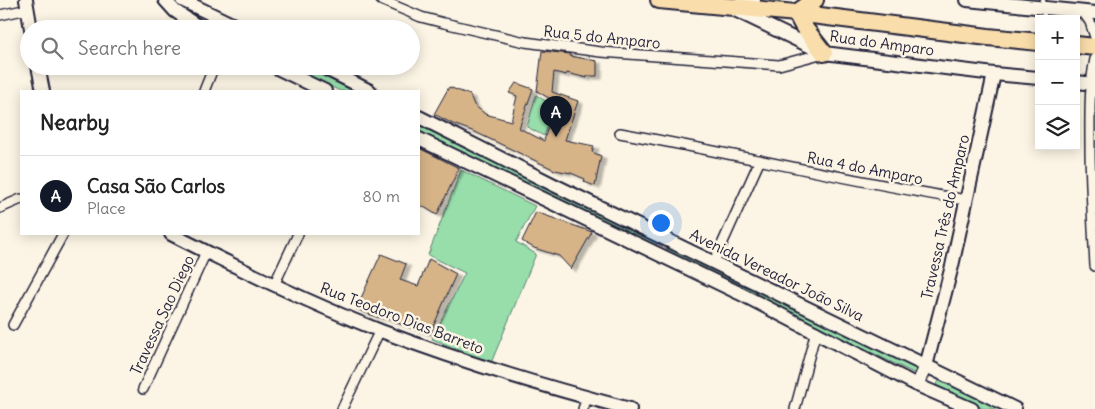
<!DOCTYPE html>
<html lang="en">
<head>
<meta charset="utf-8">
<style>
	:root { --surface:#fff; --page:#f2f2f2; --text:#222; --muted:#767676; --line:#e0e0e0; --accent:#111827 }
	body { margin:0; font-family:Delius,sans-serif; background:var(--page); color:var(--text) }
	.controls { position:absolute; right:15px; top:15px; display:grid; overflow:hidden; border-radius:0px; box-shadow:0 2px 12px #0003 }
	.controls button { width:45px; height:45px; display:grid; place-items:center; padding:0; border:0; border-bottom:1px solid var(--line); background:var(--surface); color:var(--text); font:25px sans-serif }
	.you { position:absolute; left:660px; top:222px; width:18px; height:18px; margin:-12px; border:4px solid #fff; border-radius:50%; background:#1a73e8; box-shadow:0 0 0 8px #1a73e833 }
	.badge { display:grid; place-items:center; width:32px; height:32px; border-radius:50%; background:var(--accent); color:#fff; font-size:16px; font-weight:700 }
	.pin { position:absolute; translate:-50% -41px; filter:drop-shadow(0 1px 2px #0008) }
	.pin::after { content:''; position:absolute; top:26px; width:18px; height:15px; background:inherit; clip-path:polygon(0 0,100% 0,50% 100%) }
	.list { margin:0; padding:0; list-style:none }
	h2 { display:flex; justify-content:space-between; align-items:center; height:65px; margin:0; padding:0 20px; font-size:21px }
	h2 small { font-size:16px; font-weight:400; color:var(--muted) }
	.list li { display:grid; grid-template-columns:32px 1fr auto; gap:15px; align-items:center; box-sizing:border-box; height:80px; padding:0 20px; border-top:1px solid var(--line) }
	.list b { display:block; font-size:19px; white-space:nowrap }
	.list p { margin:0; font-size:16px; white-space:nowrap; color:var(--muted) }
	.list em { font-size:16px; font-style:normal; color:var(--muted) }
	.icon { flex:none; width:28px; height:28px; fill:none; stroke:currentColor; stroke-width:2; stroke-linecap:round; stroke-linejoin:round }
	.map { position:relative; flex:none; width:1095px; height:409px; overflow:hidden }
	.search { position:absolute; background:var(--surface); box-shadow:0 2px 12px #0003; left:20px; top:20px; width:400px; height:55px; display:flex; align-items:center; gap:12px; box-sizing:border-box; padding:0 18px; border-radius:28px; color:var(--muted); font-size:19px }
	.panel { position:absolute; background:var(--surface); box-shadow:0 2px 12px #0003; left:20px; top:90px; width:400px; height:145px; border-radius:0px }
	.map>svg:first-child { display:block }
	.green { fill:#97deab; stroke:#5c8073 }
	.building { fill:#d6b488; stroke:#22223b; filter:url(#shadow) }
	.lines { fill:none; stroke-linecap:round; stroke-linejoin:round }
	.lane-casing { stroke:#22223b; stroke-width:8 }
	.street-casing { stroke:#22223b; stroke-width:12 }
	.secondary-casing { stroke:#22223b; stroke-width:16 }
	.highway-casing { stroke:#22223b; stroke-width:20 }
	.lane { stroke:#fcf5e5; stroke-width:4.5 }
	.street { stroke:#fcf5e5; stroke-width:9 }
	.secondary { stroke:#fcf5e5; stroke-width:12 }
	.highway { stroke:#f9ddab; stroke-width:16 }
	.labels { text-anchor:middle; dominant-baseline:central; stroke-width:5; stroke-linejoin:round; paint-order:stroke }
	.street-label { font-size:15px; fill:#22223b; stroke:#fcf5e5 }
</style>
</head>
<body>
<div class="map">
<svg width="1095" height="409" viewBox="0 0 1095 409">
	<defs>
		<filter id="shadow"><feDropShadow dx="5" dy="3" stdDeviation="1" flood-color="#0004"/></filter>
	</defs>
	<rect width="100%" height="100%" fill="#fcf5e5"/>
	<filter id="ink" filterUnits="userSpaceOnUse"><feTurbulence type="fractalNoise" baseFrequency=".02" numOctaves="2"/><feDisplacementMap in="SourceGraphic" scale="10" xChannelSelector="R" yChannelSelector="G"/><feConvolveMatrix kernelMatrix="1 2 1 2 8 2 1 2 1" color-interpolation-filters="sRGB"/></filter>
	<g filter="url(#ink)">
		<g class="green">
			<path d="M290,66H313L366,91H340Z"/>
			<path d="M536,95L554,106L544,136L527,127Z"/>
			<path d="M419,116L660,235L655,248L419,131Z"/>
			<path d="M461,170L535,206L516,242L536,254L491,363L432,339L465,273L428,255Z"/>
			<path d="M671,240L930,369L924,378L665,252Z"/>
			<path d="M943,376L1010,409H984L936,385Z"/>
		</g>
		<g class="building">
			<path d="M542,51L570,54V56L597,61V76H587V78L567,73L566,75L554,72L552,92L578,101L565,140L594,146L592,152L601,156L595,186L584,182L585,179L571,173L555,170L475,132L453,124L434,114L449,87L470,95L474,105L485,114L511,121L517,96L509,93L516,83L533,89L519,128L544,141L555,102L537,91Z"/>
			<path d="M419,148L459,168L437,215L419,204Z"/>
			<path d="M536,212L592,232L571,269L559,256L534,248L522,241Z"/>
			<path d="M381,254L406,264L400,280L418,286L429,259L456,274L430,334L392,321L393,319L377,317L356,309Z"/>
		</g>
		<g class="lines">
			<g class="lane-casing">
				<path id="lane" d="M1043,0L1044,19"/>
			</g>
			<g class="street-casing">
				<g id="street">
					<path d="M381,0L421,17L444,23L525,42L601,52L779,65L824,53"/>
					<path d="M1083,12L1090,22L1095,37"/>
					<path d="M0,15L28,9"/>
					<path d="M1095,59C1089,87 1090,114 1090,143C1090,184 1093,225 1095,266"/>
					<path d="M204,91L214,66"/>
					<path d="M620,133C736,154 850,181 966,200"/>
					<path d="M0,208L21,199"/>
					<path d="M714,262L760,160"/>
					<path d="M274,285L298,234"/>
					<path d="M13,325L63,234"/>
					<path d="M143,389L206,252"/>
					<path d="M342,409L380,330"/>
					<path d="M583,409L587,398"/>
					<path d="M795,409L816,331"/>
				</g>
			</g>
			<g class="secondary-casing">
				<g id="secondary">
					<path d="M26,0L31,29"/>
					<path d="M165,0L175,11L202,29"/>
					<path d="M182,0L242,29"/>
					<path d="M967,0L1095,13"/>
					<path d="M735,5L754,0"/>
					<path d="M735,10L824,53L994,74L1039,78"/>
					<path d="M38,66L43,91"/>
					<path d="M273,66L325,91"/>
					<path d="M320,66L370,91"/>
					<path d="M1076,82L1095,84"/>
					<path d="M419,117L552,184L1015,409"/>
					<path d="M419,139L739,293L917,385L972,409"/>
					<path d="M171,234C240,269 309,303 381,331C462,362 546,387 630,409"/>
					<path d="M917,385L926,366L952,266L994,74"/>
				</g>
			</g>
			<g class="highway-casing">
				<g id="highway">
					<path d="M659,0L796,13L988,37L1039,42"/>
					<path d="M815,0L796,13L803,26L824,53"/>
					<path d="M1076,45L1095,47"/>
				</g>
			</g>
			<use href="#lane" class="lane"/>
			<use href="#street" class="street"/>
			<use href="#secondary" class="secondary"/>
			<use href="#highway" class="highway"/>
		</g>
	</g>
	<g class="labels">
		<g class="street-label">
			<text transform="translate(602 37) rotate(6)">Rua 5 do Amparo</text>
			<text transform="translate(882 43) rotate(8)">Rua do Amparo</text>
			<text transform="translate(865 168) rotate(11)">Rua 4 do Amparo</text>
			<text transform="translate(945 217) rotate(-77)">Travessa Três do Amparo</text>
			<text transform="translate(777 275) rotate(26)">Avenida Vereador João Silva</text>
			<text transform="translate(162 315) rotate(-65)">Travessa Sao Diego</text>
			<text transform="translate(402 318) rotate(21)">Rua Teodoro Dias Barreto</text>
		</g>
	</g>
</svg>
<div class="controls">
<button>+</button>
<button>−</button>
<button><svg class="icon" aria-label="layers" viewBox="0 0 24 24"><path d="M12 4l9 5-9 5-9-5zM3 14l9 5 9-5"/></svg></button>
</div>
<div class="you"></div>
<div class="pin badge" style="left:556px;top:137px">A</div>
<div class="search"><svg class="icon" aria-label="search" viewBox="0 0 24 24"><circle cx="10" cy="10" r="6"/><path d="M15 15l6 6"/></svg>Search here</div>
<section class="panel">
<h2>Nearby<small></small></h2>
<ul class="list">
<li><span class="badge">A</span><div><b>Casa São Carlos</b><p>Place</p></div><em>80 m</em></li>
</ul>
</section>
</div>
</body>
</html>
